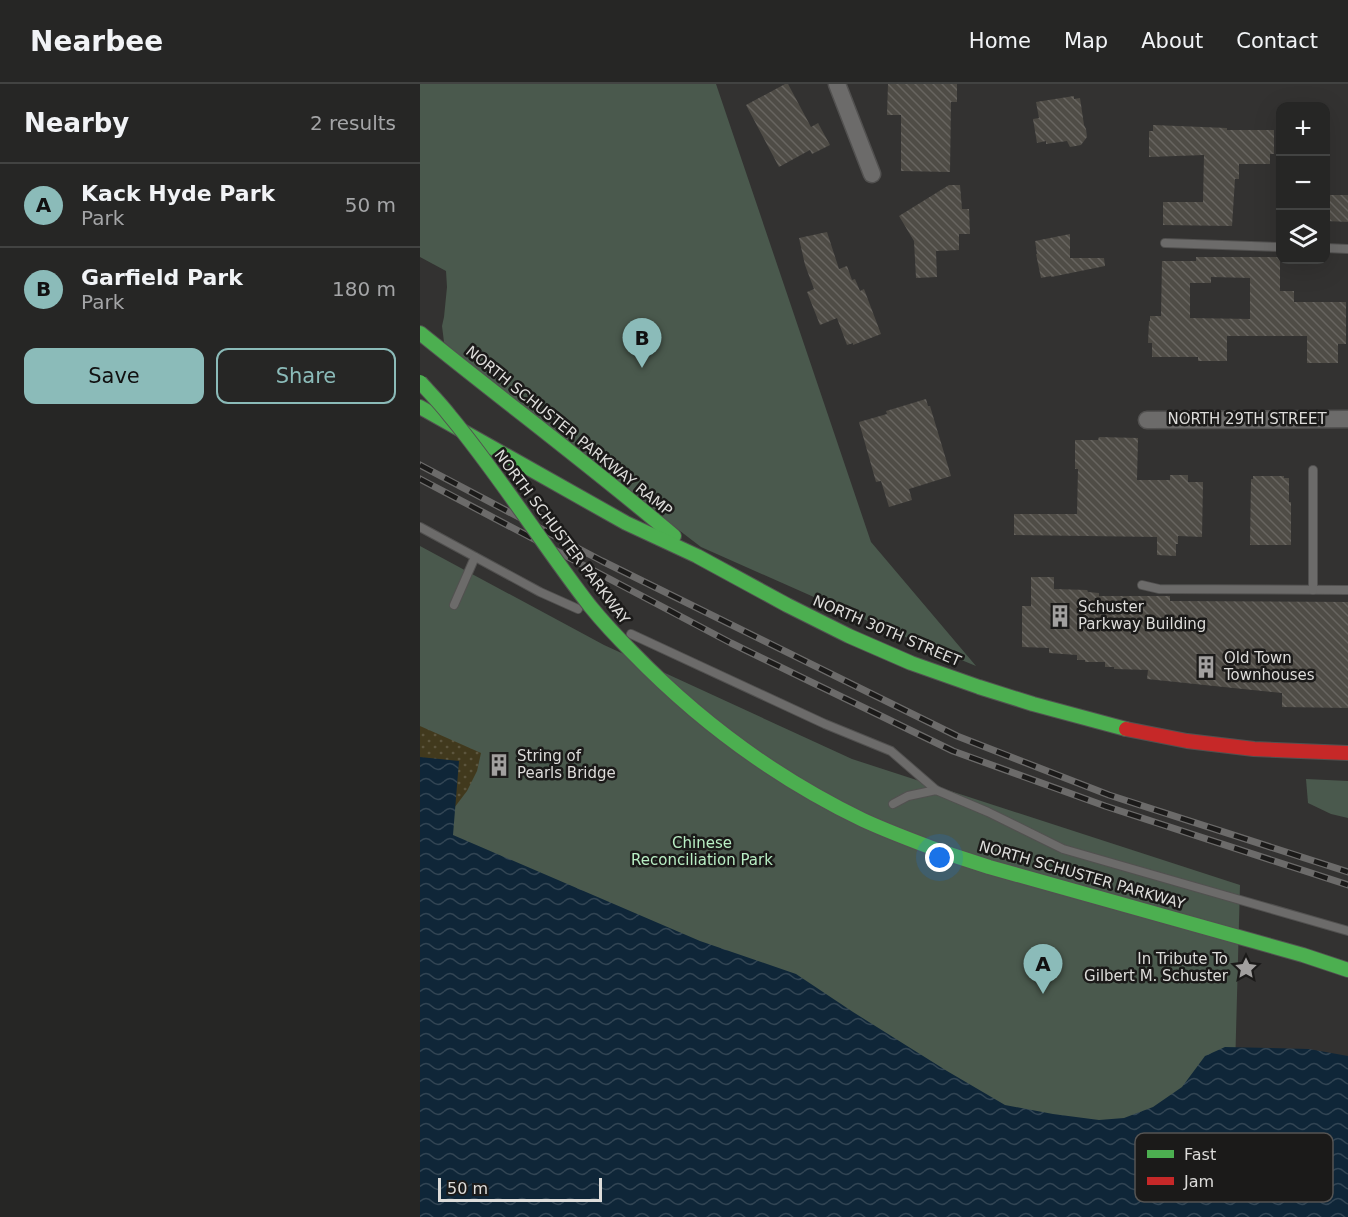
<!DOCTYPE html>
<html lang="en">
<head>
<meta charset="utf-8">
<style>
	:root { --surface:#262625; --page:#323232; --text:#f1f3f6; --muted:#a4a5a7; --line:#424342; --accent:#8bbbb9 }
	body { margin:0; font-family:"DejaVu Sans",sans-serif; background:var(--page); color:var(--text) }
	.controls { position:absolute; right:18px; top:18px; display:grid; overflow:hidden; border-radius:12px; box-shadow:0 6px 24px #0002 }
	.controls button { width:54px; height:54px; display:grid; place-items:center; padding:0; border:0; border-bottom:2px solid var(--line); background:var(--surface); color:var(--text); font:30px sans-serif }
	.scale { position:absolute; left:18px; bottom:15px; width:164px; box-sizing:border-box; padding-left:6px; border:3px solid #dddcda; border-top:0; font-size:16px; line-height:21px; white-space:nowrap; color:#dddcda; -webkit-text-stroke:4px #1b1a19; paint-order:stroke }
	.you { position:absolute; left:520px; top:774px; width:21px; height:21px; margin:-15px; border:4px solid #fff; border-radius:50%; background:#1a73e8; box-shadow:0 0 0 9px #1a73e833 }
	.badge { display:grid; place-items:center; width:39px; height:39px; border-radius:50%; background:var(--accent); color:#111; font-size:20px; font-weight:700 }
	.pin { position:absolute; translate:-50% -50px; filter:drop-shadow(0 2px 3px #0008) }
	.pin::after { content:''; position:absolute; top:32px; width:21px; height:18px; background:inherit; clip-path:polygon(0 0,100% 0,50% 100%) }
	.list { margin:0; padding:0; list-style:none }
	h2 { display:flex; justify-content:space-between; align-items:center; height:78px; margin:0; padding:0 24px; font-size:26px }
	h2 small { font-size:20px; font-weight:400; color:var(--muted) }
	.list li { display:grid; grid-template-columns:39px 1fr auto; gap:18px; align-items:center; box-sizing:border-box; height:84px; padding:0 24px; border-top:2px solid var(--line) }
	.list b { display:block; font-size:22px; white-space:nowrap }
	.list p { margin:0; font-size:20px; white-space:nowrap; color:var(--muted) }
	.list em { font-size:20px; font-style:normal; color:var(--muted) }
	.actions { display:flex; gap:12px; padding:18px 24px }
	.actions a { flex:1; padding:14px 0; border:2px solid var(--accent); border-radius:12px; text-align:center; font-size:21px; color:var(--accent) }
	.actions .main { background:var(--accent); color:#111 }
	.icon { flex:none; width:33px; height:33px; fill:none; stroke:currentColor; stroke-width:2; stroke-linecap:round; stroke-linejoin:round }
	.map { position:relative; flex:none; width:928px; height:1133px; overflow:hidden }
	header { display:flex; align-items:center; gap:36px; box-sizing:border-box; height:84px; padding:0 30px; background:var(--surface); border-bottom:2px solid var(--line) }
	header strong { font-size:28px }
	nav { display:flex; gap:33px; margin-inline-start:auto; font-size:21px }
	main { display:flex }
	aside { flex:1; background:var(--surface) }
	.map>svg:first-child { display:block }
	.green { fill:#4a594d }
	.sand { fill:url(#sand-dots) }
	.water { fill:url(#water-waves) }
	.building { fill:url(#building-back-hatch); fill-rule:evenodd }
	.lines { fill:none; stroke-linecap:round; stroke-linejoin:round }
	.lane-casing { stroke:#525150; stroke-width:10 }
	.street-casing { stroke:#525150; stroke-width:19 }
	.fast-casing { stroke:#525150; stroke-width:16 }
	.jam-casing { stroke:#525150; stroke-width:16 }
	.lane { stroke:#6c6b6a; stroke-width:8 }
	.street { stroke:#6c6b6a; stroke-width:16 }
	.fast { stroke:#4caf50; stroke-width:14 }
	.jam { stroke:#c62828; stroke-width:14 }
	.rail-casing { stroke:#6c6b6a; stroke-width:7 }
	.rail { stroke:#1b1a19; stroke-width:4.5; stroke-dasharray:14; stroke-linecap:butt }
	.fast-bridge-casing { stroke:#525150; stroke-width:16; stroke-linecap:butt }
	.fast-bridge { stroke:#4caf50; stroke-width:14 }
	.labels { text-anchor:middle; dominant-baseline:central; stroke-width:5; stroke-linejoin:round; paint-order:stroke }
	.street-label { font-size:15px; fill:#dddcda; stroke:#1b1a19 }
	.poi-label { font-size:15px; fill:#dddcda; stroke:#1b1a19; text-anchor:start }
	.park-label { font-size:15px; fill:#b9eec4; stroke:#1b1a19 }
	.key { fill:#1b1a19; stroke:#555453; stroke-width:1.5 }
	.key-label { font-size:16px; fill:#dddcda }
</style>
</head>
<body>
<header>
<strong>Nearbee</strong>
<nav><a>Home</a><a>Map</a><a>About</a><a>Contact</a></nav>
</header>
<main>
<aside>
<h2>Nearby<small>2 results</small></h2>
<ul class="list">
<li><span class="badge">A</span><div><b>Kack Hyde Park</b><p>Park</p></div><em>50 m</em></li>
<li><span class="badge">B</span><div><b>Garfield Park</b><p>Park</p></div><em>180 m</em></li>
</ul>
<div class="actions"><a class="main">Save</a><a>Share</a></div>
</aside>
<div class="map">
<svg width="928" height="1133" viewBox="0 0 928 1133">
	<defs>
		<pattern id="sand-dots" width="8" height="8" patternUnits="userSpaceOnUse" patternTransform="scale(1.5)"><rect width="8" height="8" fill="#41391d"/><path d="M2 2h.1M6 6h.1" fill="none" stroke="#5c553d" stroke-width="1.8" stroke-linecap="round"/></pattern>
		<pattern id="water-waves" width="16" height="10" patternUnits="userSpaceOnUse" patternTransform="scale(1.5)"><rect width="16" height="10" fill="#0f2638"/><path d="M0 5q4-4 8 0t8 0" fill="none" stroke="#324554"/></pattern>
		<pattern id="building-back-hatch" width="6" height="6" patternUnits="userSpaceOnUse" patternTransform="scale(1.5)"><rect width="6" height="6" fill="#4f4c46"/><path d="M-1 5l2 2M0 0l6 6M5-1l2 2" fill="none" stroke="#686560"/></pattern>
	</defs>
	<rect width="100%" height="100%" fill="#333231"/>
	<g class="green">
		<path d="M0,0H296L451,458L556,582L466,545L281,463L81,310L24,258L22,242L24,233L27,203L26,187L0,173Z"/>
		<path d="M0,462L184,561L432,675L820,801L811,1133L0,775Z"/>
		<path d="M886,695L928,697V734L911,730L888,719Z"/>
	</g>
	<path class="sand" d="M0,642L61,669L57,687L47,707L12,753L0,747Z"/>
	<path class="water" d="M0,673L39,677L33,751L280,857L376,890L433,928L527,987L585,1021L633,1030L679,1036L704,1034L733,1023L762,1003L785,972L805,963L889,965L928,972V1133H0Z"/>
	<g class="building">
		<path d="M365,0H368L391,43L398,39L410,61L392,70L390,66L359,83L326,21Z"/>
		<path d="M468,0H537V18H531L530,88L481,87V31H467Z"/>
		<path d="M654,12V15L660,14L664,41L666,45L667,53L661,61L650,63L647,57L626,60V57L617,59L613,35L619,34L616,18Z"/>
		<path d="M733,41L807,44V46H854V70H850V80H819V95H815L812,142L743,141V118H783L784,71L729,73V47H733Z"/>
		<path d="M529,101H540L542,125H549L550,150H539V166L516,167L517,193L496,194L494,157L479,132Z"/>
		<path d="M906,111H928V138L906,137Z"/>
		<path d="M407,148L419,185L427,182L432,196L435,195L440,207L444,205L461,250L433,261V259L427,261L417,234L400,241L387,208L394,205L385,181L379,154Z"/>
		<path d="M650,150V174H684L685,182L631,193V192L621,194L616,170H617L615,157Z"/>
		<path d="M776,173H860V207H874V218H926V260H918V279H887V252H807V277H778V273H732V259H728L729,237H730V232H741L742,177H776ZM791,193L830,194V235L770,234V199H791Z"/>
		<path d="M506,315L508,322H510L531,392L489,405L492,416L469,423L461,397L456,398L439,338L467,330L466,327Z"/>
		<path d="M679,353L718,354L717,396H750V391H768V398H783L782,453L758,452V460H756V472L737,471V453L594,451V430H657L658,385H655V356H678Z"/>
		<path d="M833,392H864V394H869V418H871V461H830L831,395H833Z"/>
		<path d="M611,493H634V505L667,506L668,508L679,509V512H750V517L928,518V624L862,623V609L727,595L728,586L694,585V583H685V578H665V576H657V571L629,569V564L602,563V522H611Z"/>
	</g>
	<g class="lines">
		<g class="lane-casing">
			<g id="lane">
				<path d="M745,159L860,163"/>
				<path d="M906,164L928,165"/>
				<path d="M0,443L120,508L158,525"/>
				<path d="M722,501L739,505L928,506"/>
				<path d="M893,506V386"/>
				<path d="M34,521L55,473"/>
				<path d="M211,550L405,640L471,667L516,706"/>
				<path d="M473,720L488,712L516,706L568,728L643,765L928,847"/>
			</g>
		</g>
		<g class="street-casing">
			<g id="street">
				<path d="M417,0L452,90"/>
				<path d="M727,336L928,335"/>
			</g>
		</g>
		<g class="fast-casing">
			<g id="fast">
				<path d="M0,249C84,317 171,382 254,452"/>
				<path d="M0,323L206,439L277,472L367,521L429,552L491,579L559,603L613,620L706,645"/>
				<path d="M523,768L569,783L883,871L928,886"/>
			</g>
		</g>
		<g class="jam-casing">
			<path id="jam" d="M706,645L767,657L834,665L928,669"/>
		</g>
		<use href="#lane" class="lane"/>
		<use href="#street" class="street"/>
		<use href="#fast" class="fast"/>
		<use href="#jam" class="jam"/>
		<g class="rail-casing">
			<g id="rail">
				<path d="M0,381L182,477L537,652L689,711L928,788"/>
				<path d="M0,395L311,559L533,667L685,722L928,801"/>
			</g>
		</g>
		<use href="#rail" class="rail"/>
		<g class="fast-bridge-casing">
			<path id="fast-bridge" d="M0,298C10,309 21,320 30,332C80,392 122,460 170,522C183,538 198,554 213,569C279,637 358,695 443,736C469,748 496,758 523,768"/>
		</g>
		<use href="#fast-bridge" class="fast-bridge"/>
	</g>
	<defs>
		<g id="building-bare" transform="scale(1.8)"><path d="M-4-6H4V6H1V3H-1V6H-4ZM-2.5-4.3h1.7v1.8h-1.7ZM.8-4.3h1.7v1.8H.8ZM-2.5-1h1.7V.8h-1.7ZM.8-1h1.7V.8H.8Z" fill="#a2a09f" stroke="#1b1a19" stroke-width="2.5" paint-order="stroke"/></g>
		<g id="sight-bare" transform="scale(1.8)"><path d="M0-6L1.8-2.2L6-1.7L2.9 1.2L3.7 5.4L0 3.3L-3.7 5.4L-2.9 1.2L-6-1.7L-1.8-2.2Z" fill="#a2a09f" stroke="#1b1a19" stroke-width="2.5" paint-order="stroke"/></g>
	</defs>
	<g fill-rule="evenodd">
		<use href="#building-bare" x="640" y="532"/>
		<use href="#building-bare" x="786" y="583"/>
		<use href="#building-bare" x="79" y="681"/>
		<use href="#sight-bare" x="826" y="884"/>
	</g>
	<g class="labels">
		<g class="street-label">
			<text x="827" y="335">NORTH 29TH STREET</text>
			<text transform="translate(149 347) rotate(39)">NORTH SCHUSTER PARKWAY RAMP</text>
			<text transform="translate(142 453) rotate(53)">NORTH SCHUSTER PARKWAY</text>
			<text transform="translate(467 547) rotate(23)">NORTH 30TH STREET</text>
			<text transform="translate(662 791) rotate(16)">NORTH SCHUSTER PARKWAY</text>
		</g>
		<g class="poi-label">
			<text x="658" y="523">Schuster<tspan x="658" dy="17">Parkway Building</tspan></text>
			<text x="804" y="574">Old Town<tspan x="804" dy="17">Townhouses</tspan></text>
			<text x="97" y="672">String of<tspan x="97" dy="17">Pearls Bridge</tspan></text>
			<text x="808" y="875" text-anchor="end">In Tribute To<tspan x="808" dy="17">Gilbert M. Schuster</tspan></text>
		</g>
		<g class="park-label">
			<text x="282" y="759">Chinese<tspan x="282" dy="17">Reconciliation Park</tspan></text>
		</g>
	</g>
	<rect x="715" y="1049" width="198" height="69" rx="9" class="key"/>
	<rect x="727" y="1066" width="27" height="8" fill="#4caf50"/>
	<rect x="727" y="1093" width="27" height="8" fill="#c62828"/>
	<g class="key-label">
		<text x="764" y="1076">Fast</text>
		<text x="764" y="1103">Jam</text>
	</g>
</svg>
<div class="controls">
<button>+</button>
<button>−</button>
<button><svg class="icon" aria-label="layers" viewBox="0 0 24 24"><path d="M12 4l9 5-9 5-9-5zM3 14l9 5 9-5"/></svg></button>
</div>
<div class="scale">50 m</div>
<div class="you"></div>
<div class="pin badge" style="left:623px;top:910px">A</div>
<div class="pin badge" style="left:222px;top:284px">B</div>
</div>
</main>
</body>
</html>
